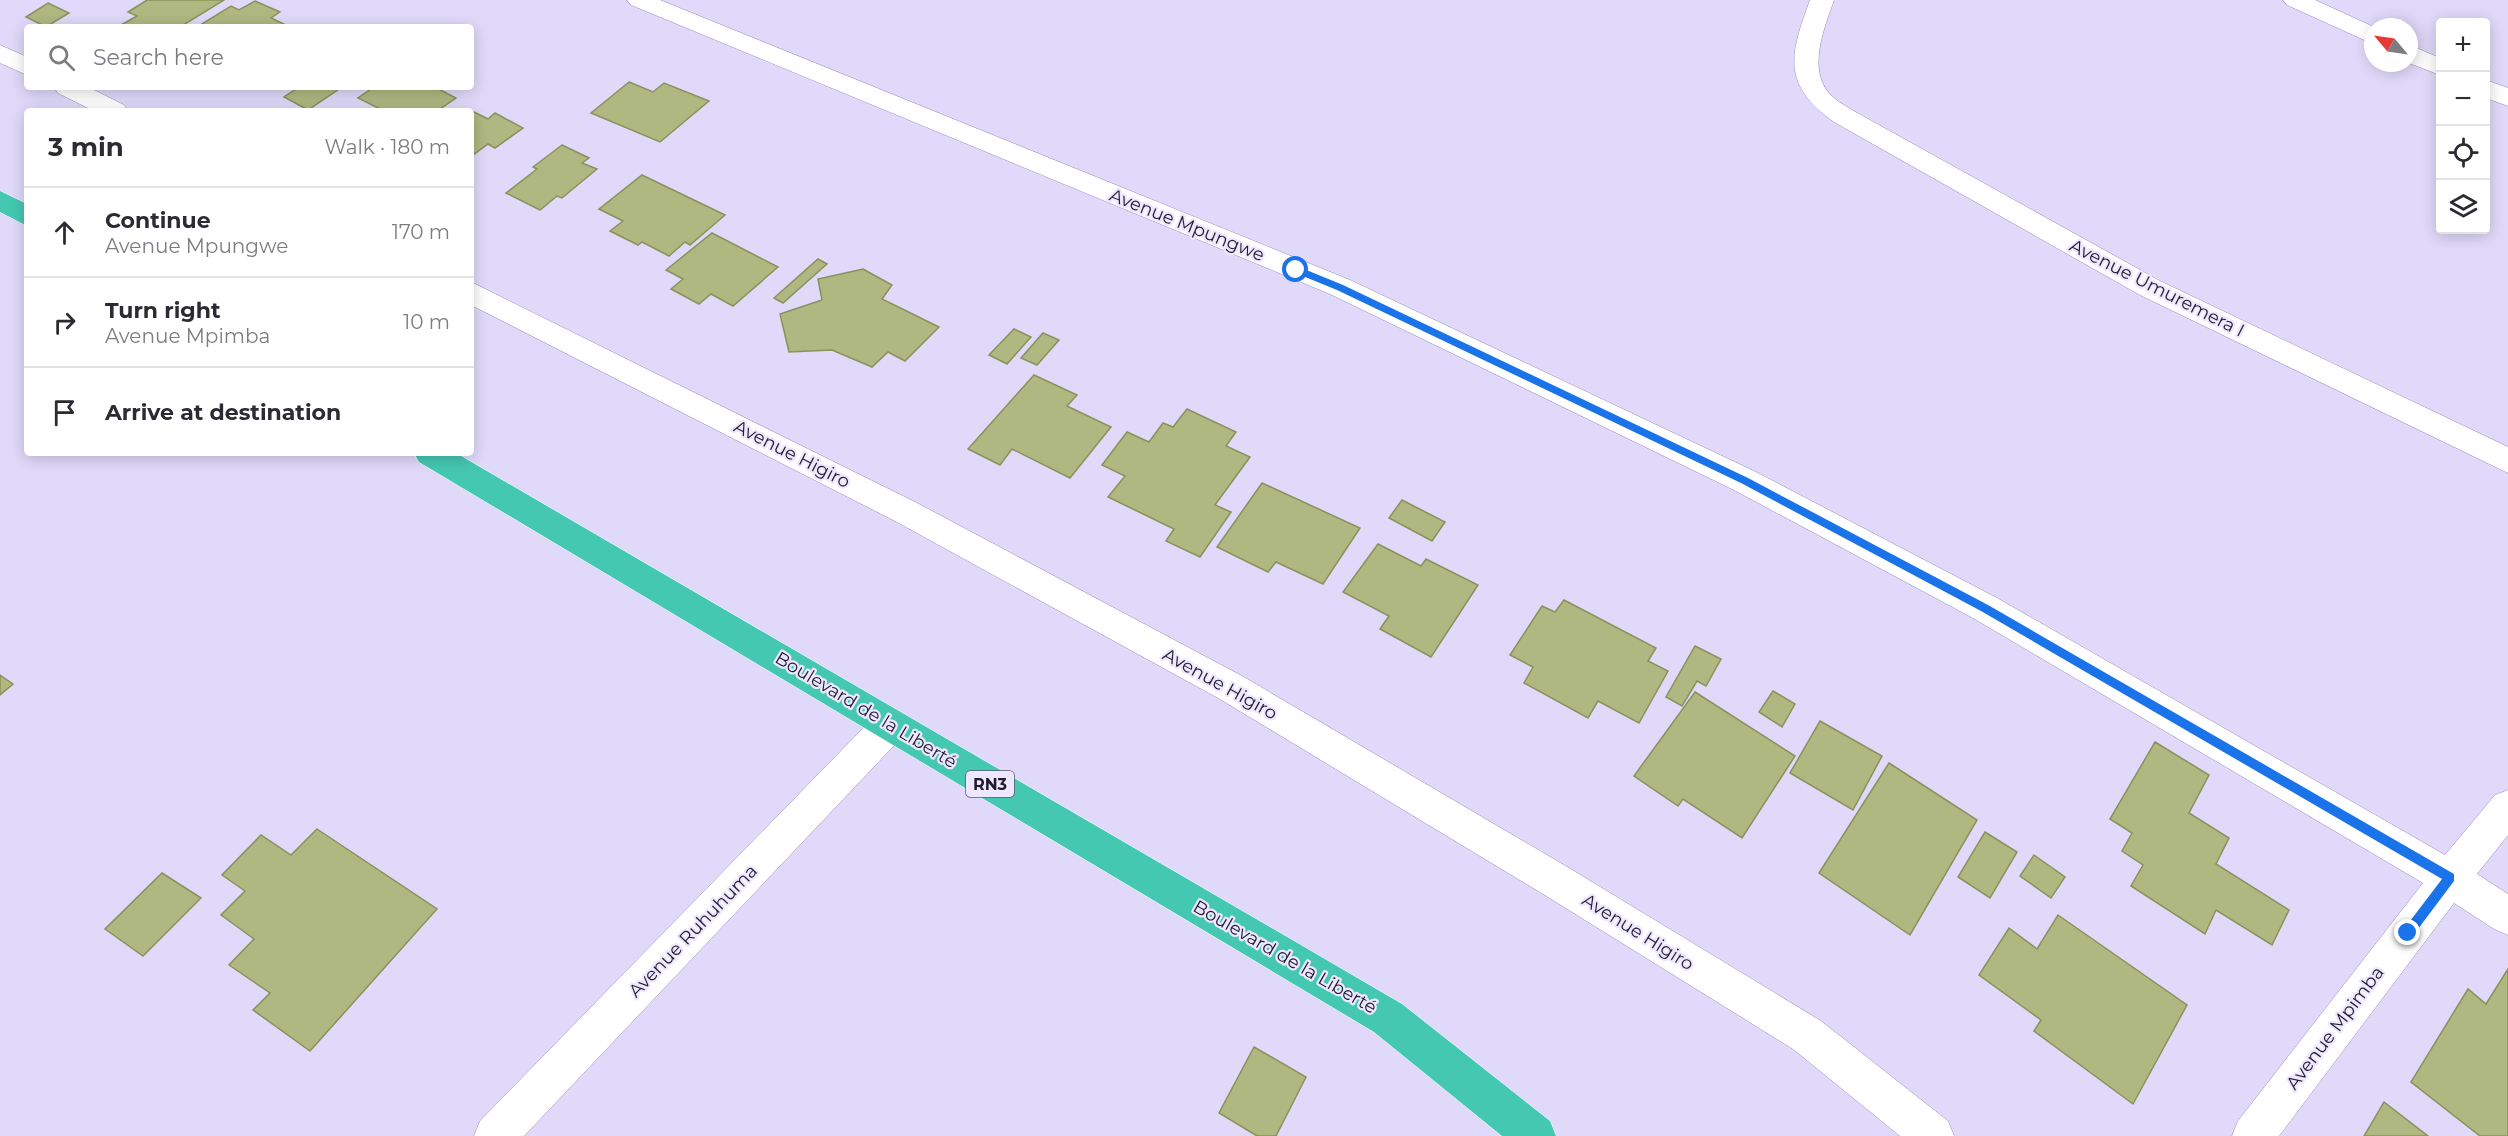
<!DOCTYPE html>
<html lang="en">
<head>
<meta charset="utf-8">
<style>
	:root { --surface:#fff; --page:#f7f7f7; --text:#2b2b33; --muted:#7c7c81; --line:#e1e1e2 }
	body { margin:0; font-family:Montserrat,sans-serif; background:var(--page); color:var(--text) }
	.controls { position:absolute; right:18px; top:18px; display:grid; overflow:hidden; border-radius:6px; box-shadow:0 3px 15px #0003 }
	.controls button { width:54px; height:54px; display:grid; place-items:center; padding:0; border:0; border-bottom:2px solid var(--line); background:var(--surface); color:var(--text); font:30px sans-serif }
	.compass { position:absolute; left:2364px; top:18px; width:54px; height:54px; border-radius:50%; background:var(--surface); box-shadow:0 3px 15px #0003; rotate:299deg }
	.stop { position:absolute; width:18px; height:18px; margin:-14px; border:4px solid #1a73e8; border-radius:50%; background:#fff }
	.stop.end { background:#1a73e8; border-color:#fff; box-shadow:0 2px 6px #0008 }
	.list { margin:0; padding:0; list-style:none }
	h2 { display:flex; justify-content:space-between; align-items:center; height:78px; margin:0; padding:0 24px; font-size:26px }
	h2 small { font-size:20px; font-weight:400; color:var(--muted) }
	.list li { display:grid; grid-template-columns:39px 1fr auto; gap:18px; align-items:center; box-sizing:border-box; height:90px; padding:0 24px; border-top:2px solid var(--line) }
	.list b { display:block; font-size:22px; white-space:nowrap }
	.list p { margin:0; font-size:20px; white-space:nowrap; color:var(--muted) }
	.list em { font-size:20px; font-style:normal; color:var(--muted) }
	.icon { flex:none; width:33px; height:33px; fill:none; stroke:currentColor; stroke-width:2; stroke-linecap:round; stroke-linejoin:round }
	.map { position:relative; flex:none; width:2508px; height:1136px; overflow:hidden }
	.search { position:absolute; background:var(--surface); box-shadow:0 3px 15px #0003; left:24px; top:24px; width:450px; height:66px; display:flex; align-items:center; gap:15px; box-sizing:border-box; padding:0 21px; border-radius:6px; color:var(--muted); font-size:22px }
	.panel { position:absolute; background:var(--surface); box-shadow:0 3px 15px #0003; left:24px; top:108px; width:450px; height:348px; border-radius:6px }
	.map>svg:first-child { display:block }
	.building { fill:#afb881; stroke:#89925c; stroke-width:1.5 }
	.lines { fill:none; stroke-linecap:round; stroke-linejoin:round }
	.minor-casing { stroke:#988bbe; stroke-width:1 }
	.trunk-casing { stroke:#fff; stroke-width:1 }
	.minor { fill:#fff; fill-rule:evenodd }
	.trunk { fill:#44c8b2; fill-rule:evenodd }
	.route { fill:#1a73e8 }
	.labels { text-anchor:middle; dominant-baseline:central; stroke-width:4.5; stroke-linejoin:round; paint-order:stroke }
	.shield { fill:#ede8fe; stroke:#5e596d; stroke-width:1.5 }
	.shield-label { font-size:16px; font-weight:bold; fill:#211c2f }
	.street-label { font-size:18px; fill:#211c2f; stroke:#ede8fe }
</style>
</head>
<body>
<div class="map">
<svg width="2508" height="1136" viewBox="0 0 2508 1136">
	<rect width="100%" height="100%" fill="#e0d9fa"/>
	<g class="building">
		<path d="M147,0H224L180,27H126L121,25L137,16L128,12Z"/>
		<path d="M255,1L280,12L271,18L290,27H197L231,6L239,10Z"/>
		<path d="M48,3L69,13L46,27L26,17Z"/>
		<path d="M629,82L653,92L664,83L709,101L660,142L591,113Z"/>
		<path d="M299,87H342L308,110L284,97Z"/>
		<path d="M374,87H435L456,98L437,111H384L358,98Z"/>
		<path d="M474,112L488,119L495,113L523,128L495,148L488,144L473,155L471,114Z"/>
		<path d="M562,145L589,158L582,163L597,169L562,198L557,196L540,210L506,193L537,169L533,167Z"/>
		<path d="M642,175L725,215L690,245L685,242L669,256L642,242L638,245L610,231L623,221L599,209Z"/>
		<path d="M712,233L778,267L733,306L711,294L699,304L671,289L683,279L666,270Z"/>
		<path d="M818,259L827,264L783,303L774,298Z"/>
		<path d="M863,269L892,285L882,299L939,327L905,361L888,352L872,367L832,350L789,352L780,314L822,300L818,279Z"/>
		<path d="M1014,329L1031,337L1007,364L989,355Z"/>
		<path d="M1043,333L1059,340L1037,365L1021,358Z"/>
		<path d="M1034,375L1077,395L1067,406L1111,427L1070,478L1012,449L1000,465L968,449Z"/>
		<path d="M1187,409L1236,432L1226,446L1250,457L1215,505L1231,512L1200,557L1166,541L1174,529L1108,497L1125,476L1102,465L1127,432L1149,442L1163,423L1173,427Z"/>
		<path d="M1262,483L1360,528L1323,584L1276,562L1268,572L1217,547Z"/>
		<path d="M1402,500L1445,522L1432,541L1389,518Z"/>
		<path d="M1378,544L1421,566L1426,559L1478,585L1431,657L1380,629L1389,616L1343,592Z"/>
		<path d="M1564,600L1656,648L1648,661L1668,671L1639,723L1598,701L1588,718L1524,683L1533,667L1510,655L1542,606L1555,612Z"/>
		<path d="M1695,646L1721,659L1706,686L1697,681L1682,706L1666,697Z"/>
		<path d="M0,675L13,684L0,695Z"/>
		<path d="M1773,691L1795,704L1782,727L1759,712Z"/>
		<path d="M1695,692L1795,756L1742,838L1683,799L1678,806L1634,776Z"/>
		<path d="M1820,721L1882,756L1853,810L1790,773Z"/>
		<path d="M2155,742L2209,775L2189,813L2229,838L2216,864L2289,910L2272,945L2216,910L2205,934L2131,886L2143,865L2122,851L2132,833L2110,819Z"/>
		<path d="M1889,763L1977,820L1910,935L1819,873Z"/>
		<path d="M317,829L437,909L310,1051L253,1010L270,993L229,965L254,939L221,915L245,891L222,875L261,835L291,855Z"/>
		<path d="M1985,832L2017,852L1990,898L1958,877Z"/>
		<path d="M2034,855L2065,877L2051,898L2020,876Z"/>
		<path d="M162,873L201,898L143,956L105,929Z"/>
		<path d="M2058,915L2187,1005L2133,1104L2034,1031L2041,1020L1979,975L2009,928L2037,949Z"/>
		<path d="M2508,969V1136H2480L2411,1082L2468,989L2486,1004Z"/>
		<path d="M1254,1047L1306,1077L1276,1136H1257L1219,1113Z"/>
		<path d="M2384,1102L2428,1136H2364Z"/>
	</g>
	<g class="lines">
		<g class="minor-casing">
			<g id="minor">
				<path d="M627,0H660L1350,280L1756,472L1997,598L2445,855L2495,795L2508,790V835L2477,874L2508,894V935L2494,929L2454,903L2279,1136H2232L2238,1121L2423,883L1973,618L1734,490L1330,294L631,5Z"/>
				<path d="M1810,0H1834C1825,26 1807,68 1829,93C1835,100 1844,105 1852,110L2160,281L2508,447V473L2140,295L1834,122C1781,84 1790,55 1810,0Z"/>
				<path d="M2283,0H2315L2374,27L2373,44L2287,5Z"/>
				<path d="M0,45L27,57V75L0,63Z"/>
				<path d="M2409,45L2440,58V75L2409,63Z"/>
				<path d="M2486,80L2508,88V106L2486,98Z"/>
				<path d="M54,87H88L124,105L128,111H94L58,93Z"/>
				<path d="M471,282L917,503L1242,676L1569,868L1821,1021L1948,1121L1954,1136H1900L1793,1049L1543,894L1218,698L895,521L471,305Z"/>
				<path d="M890,709L903,714L908,725L903,736L524,1136H474L480,1121L877,714Z"/>
			</g>
		</g>
		<g class="trunk-casing">
			<g id="trunk">
				<path d="M0,191L27,204V226L0,212Z"/>
				<path d="M414,453H456L1402,1004L1550,1121L1556,1136H1502L1374,1032L419,462Z"/>
			</g>
		</g>
		<use href="#minor" class="minor"/>
		<use href="#trunk" class="trunk"/>
	</g>
	<path class="route" d="M1293,267H1299L1343,285L1748,478L1988,605L2454,874V881L2412,937H2404V929L2442,879L1981,611L1741,483L1337,290L1293,272Z"/>
	<g class="labels">
		<rect class="shield" x="966" y="771" width="48" height="26" rx="4.5"/>
		<g class="shield-label">
			<text x="990" y="784">RN3</text>
		</g>
		<g class="street-label">
			<text transform="translate(1187 225) rotate(22)">Avenue Mpungwe</text>
			<text transform="translate(2157 288) rotate(27)">Avenue Umuremera I</text>
			<text transform="translate(792 454) rotate(27)">Avenue Higiro</text>
			<text transform="translate(1220 684) rotate(29)">Avenue Higiro</text>
			<text transform="translate(866 710) rotate(31)">Boulevard de la Liberté</text>
			<text transform="translate(693 931) rotate(-46)">Avenue Ruhuhuma</text>
			<text transform="translate(1638 932) rotate(32)">Avenue Higiro</text>
			<text transform="translate(1285 957) rotate(30)">Boulevard de la Liberté</text>
			<text transform="translate(2335 1028) rotate(-53)">Avenue Mpimba</text>
		</g>
	</g>
</svg>
<div class="controls">
<button>+</button>
<button>−</button>
<button><svg class="icon" aria-label="locate" viewBox="0 0 24 24"><circle cx="12" cy="12" r="6"/><path d="M12 2v4M12 18v4M2 12h4M18 12h4"/></svg></button>
<button><svg class="icon" aria-label="layers" viewBox="0 0 24 24"><path d="M12 4l9 5-9 5-9-5zM3 14l9 5 9-5"/></svg></button>
</div>
<svg class="compass" viewBox="-18 -18 36 36"><path d="M0-13l5 13h-10z" fill="#e53935"/><path d="M0 13l5-13h-10z" fill="#7c7c81"/></svg>
<div class="stop" style="left:1296px;top:270px"></div>
<div class="stop end" style="left:2408px;top:933px"></div>
<div class="search"><svg class="icon" aria-label="search" viewBox="0 0 24 24"><circle cx="10" cy="10" r="6"/><path d="M15 15l6 6"/></svg>Search here</div>
<section class="panel">
<h2>3 min<small>Walk · 180 m</small></h2>
<ul class="list">
<li><svg class="icon" aria-label="ahead" viewBox="0 0 24 24"><path d="M12 20V5M6 11l6-6 6 6"/></svg><div><b>Continue</b><p>Avenue Mpungwe</p></div><em>170 m</em></li>
<li><svg class="icon" aria-label="right" viewBox="0 0 24 24"><path d="M7 20v-9h11M14 6l5 5-5 5"/></svg><div><b>Turn right</b><p>Avenue Mpimba</p></div><em>10 m</em></li>
<li><svg class="icon" aria-label="arrive" viewBox="0 0 24 24"><path d="M6 21V4h12l-3 4 3 4H6"/></svg><div><b>Arrive at destination</b></div></li>
</ul>
</section>
</div>
</body>
</html>
